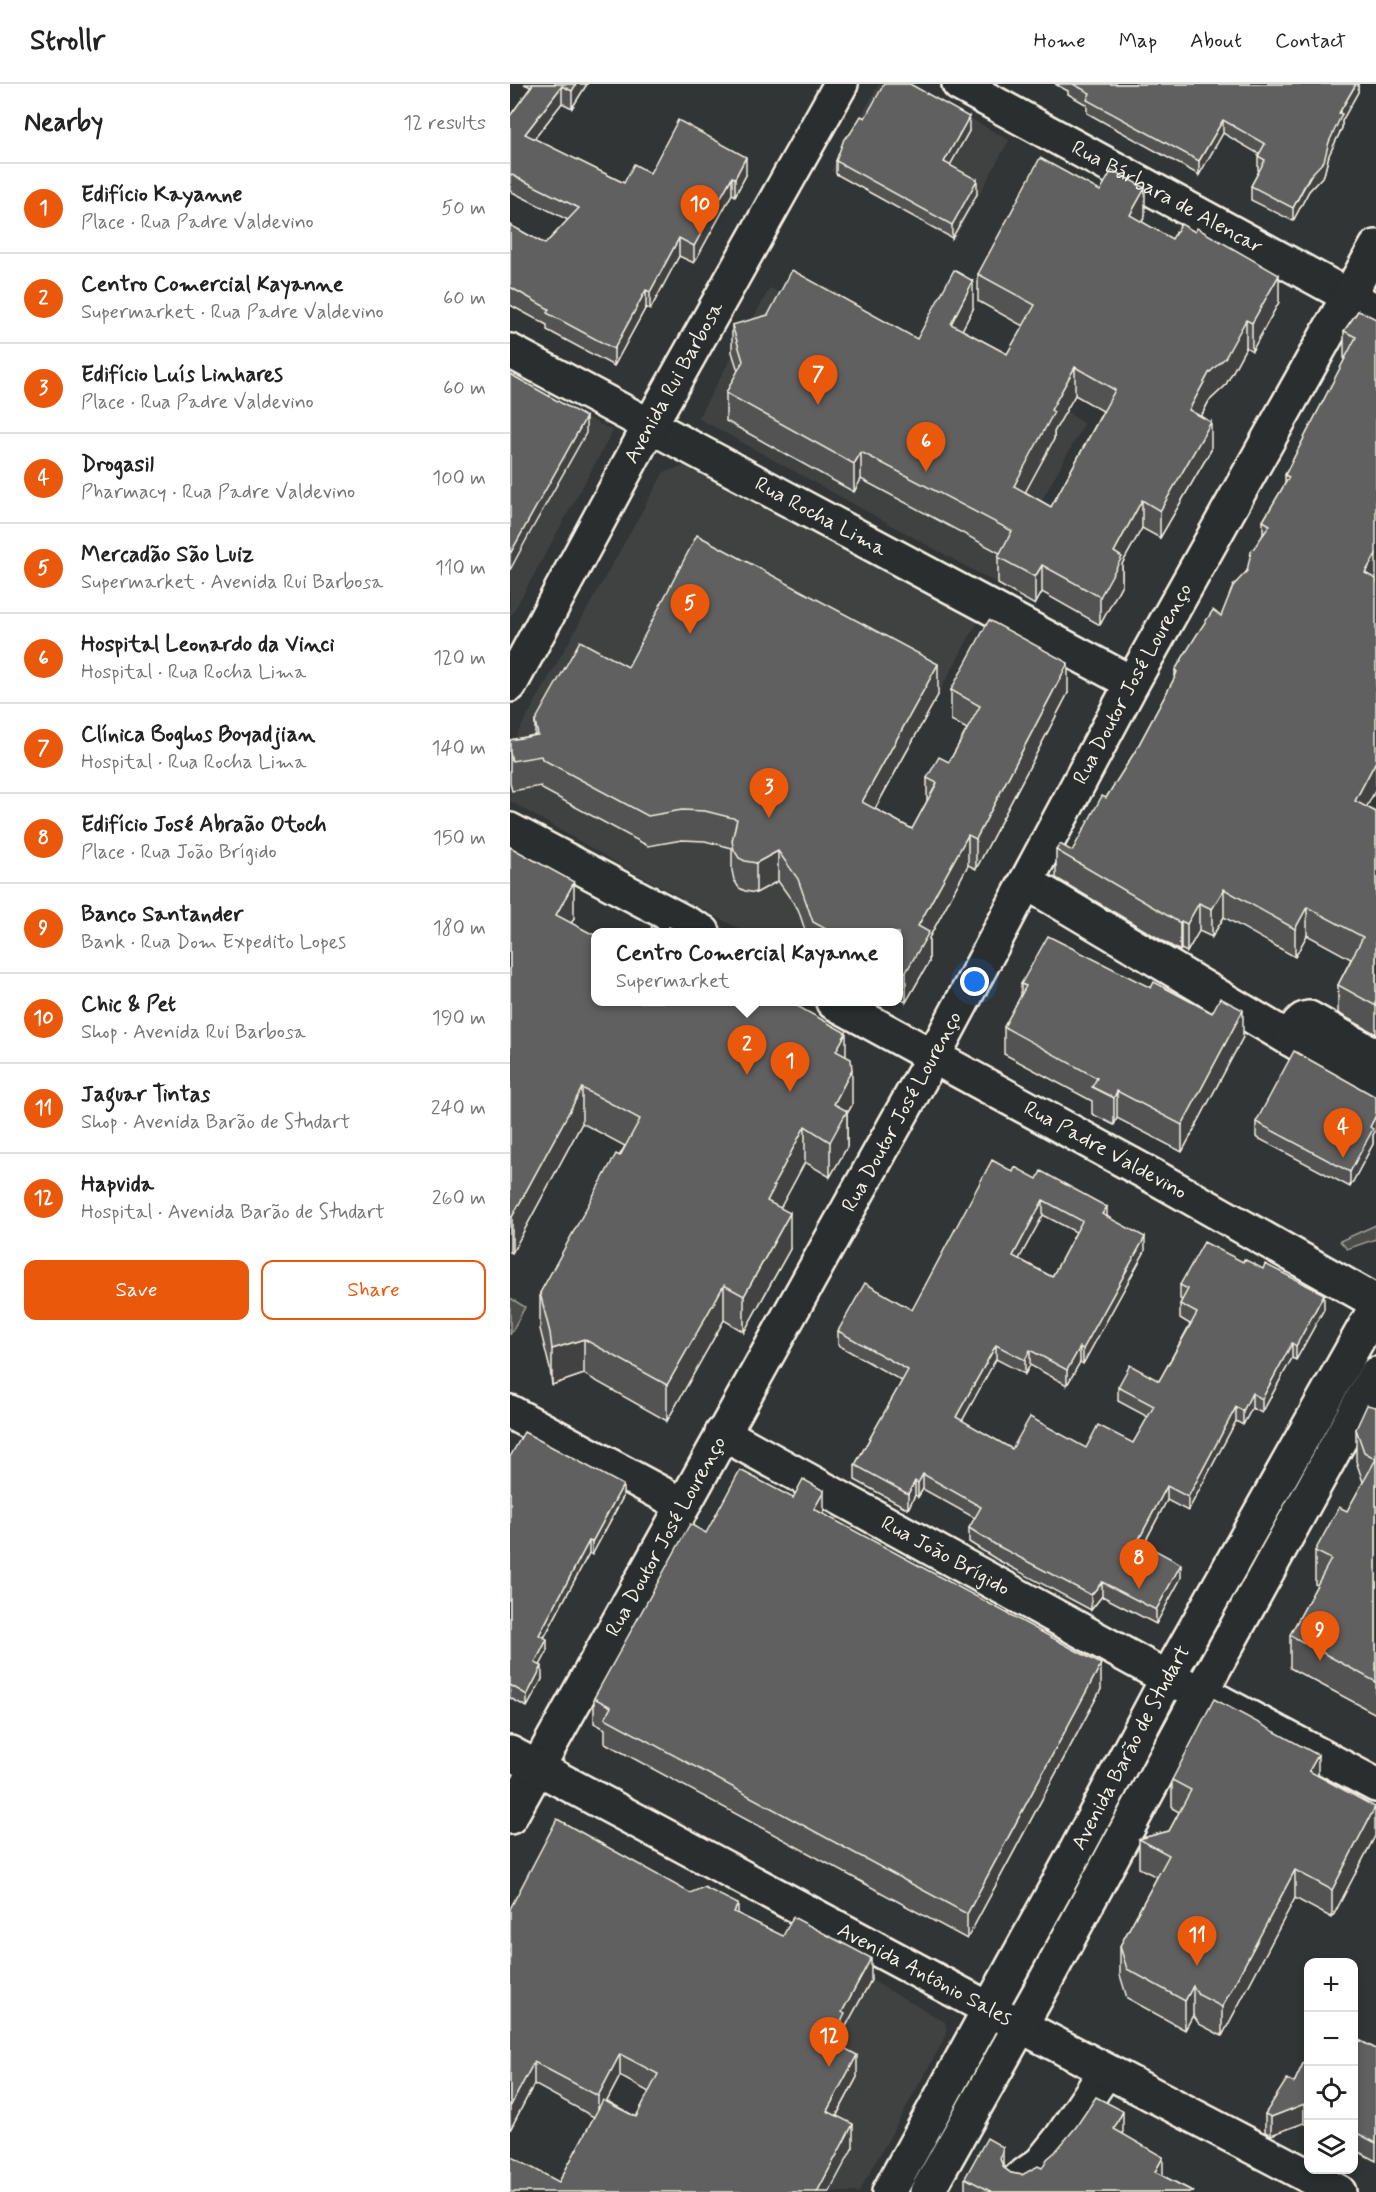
<!DOCTYPE html>
<html lang="en">
<head>
<meta charset="utf-8">
<style>
	:root { --surface:#fff; --page:#f2f2f2; --text:#222; --muted:#767676; --line:#e0e0e0; --accent:#ea580c }
	body { margin:0; font-family:Mynerve,sans-serif; background:var(--page); color:var(--text) }
	.controls { position:absolute; right:18px; bottom:18px; display:grid; overflow:hidden; border-radius:12px; box-shadow:0 3px 9px #0003 }
	.controls button { width:54px; height:54px; display:grid; place-items:center; padding:0; border:0; border-bottom:2px solid var(--line); background:var(--surface); color:var(--text); font:30px sans-serif }
	.you { position:absolute; left:465px; top:898px; width:21px; height:21px; margin:-15px; border:4px solid #fff; border-radius:50%; background:#1a73e8; box-shadow:0 0 0 9px #1a73e833 }
	.badge { display:grid; place-items:center; width:39px; height:39px; border-radius:50%; background:var(--accent); color:#fff; font-size:20px; font-weight:700 }
	.pin { position:absolute; translate:-50% -50px; filter:drop-shadow(0 2px 3px #0008) }
	.pin::after { content:''; position:absolute; top:32px; width:21px; height:18px; background:inherit; clip-path:polygon(0 0,100% 0,50% 100%) }
	.popup { position:absolute; left:81px; top:844px; width:312px; height:78px; box-sizing:border-box; display:grid; place-content:center; border-radius:12px; background:var(--surface); filter:drop-shadow(0 2px 4px #0005); font-size:20px; white-space:nowrap; color:var(--muted) }
	.popup b { font-size:22px; color:var(--text) }
	.popup::after { content:''; position:absolute; left:50%; top:100%; margin-left:-12px; border:12px solid transparent; border-top-color:var(--surface) }
	.list { margin:0; padding:0; list-style:none }
	h2 { display:flex; justify-content:space-between; align-items:center; height:78px; margin:0; padding:0 24px; font-size:26px }
	h2 small { font-size:20px; font-weight:400; color:var(--muted) }
	.list li { display:grid; grid-template-columns:39px 1fr auto; gap:18px; align-items:center; box-sizing:border-box; height:90px; padding:0 24px; border-top:2px solid var(--line) }
	.list b { display:block; font-size:22px; white-space:nowrap }
	.list p { margin:0; font-size:20px; white-space:nowrap; color:var(--muted) }
	.list em { font-size:20px; font-style:normal; color:var(--muted) }
	.actions { display:flex; gap:12px; padding:18px 24px }
	.actions a { flex:1; padding:14px 0; border:2px solid var(--accent); border-radius:12px; text-align:center; font-size:21px; color:var(--accent) }
	.actions .main { background:var(--accent); color:#fff }
	.icon { flex:none; width:33px; height:33px; fill:none; stroke:currentColor; stroke-width:2; stroke-linecap:round; stroke-linejoin:round }
	.map { position:relative; flex:none; width:866px; height:2108px; overflow:hidden }
	header { display:flex; align-items:center; gap:36px; box-sizing:border-box; height:84px; padding:0 30px; background:var(--surface); border-bottom:2px solid var(--line) }
	header strong { font-size:28px }
	nav { display:flex; gap:33px; margin-inline-start:auto; font-size:21px }
	main { display:flex }
	aside { flex:1; background:var(--surface) }
	.map>svg:first-child { display:block }
	.built { fill:#404242 }
	.green { fill:#4b4d4c; stroke:#a09f9a; stroke-width:1.5 }
	.lines { fill:none; stroke-linecap:round; stroke-linejoin:round }
	.minor-casing { stroke:#f4f1e8; stroke-width:38 }
	.major-casing { stroke:#f4f1e8; stroke-width:38 }
	.minor { stroke:#2a2d2e; stroke-width:33 }
	.major { stroke:#2a2d2e; stroke-width:33 }
	.wall { fill:#525352; stroke:#f4f1e8; stroke-width:1.5; fill-rule:evenodd }
	.shaded-wall { fill:#424342; stroke:#f4f1e8; stroke-width:1.5 }
	.building { fill:#5f605f; stroke:#f4f1e8; stroke-width:1.5; fill-rule:evenodd }
	.labels { text-anchor:middle; dominant-baseline:central; stroke-width:4.5; stroke-linejoin:round; paint-order:stroke }
	.street-label { font-size:21px; fill:#f4f1e8; stroke:#2a2d2e }
</style>
</head>
<body>
<header>
<strong>Strollr</strong>
<nav><a>Home</a><a>Map</a><a>About</a><a>Contact</a></nav>
</header>
<main>
<aside>
<h2>Nearby<small>12 results</small></h2>
<ul class="list">
<li><span class="badge">1</span><div><b>Edifício Kayanne</b><p>Place · Rua Padre Valdevino</p></div><em>50 m</em></li>
<li><span class="badge">2</span><div><b>Centro Comercial Kayanne</b><p>Supermarket · Rua Padre Valdevino</p></div><em>60 m</em></li>
<li><span class="badge">3</span><div><b>Edifício Luís Linhares</b><p>Place · Rua Padre Valdevino</p></div><em>60 m</em></li>
<li><span class="badge">4</span><div><b>Drogasil</b><p>Pharmacy · Rua Padre Valdevino</p></div><em>100 m</em></li>
<li><span class="badge">5</span><div><b>Mercadão São Luiz</b><p>Supermarket · Avenida Rui Barbosa</p></div><em>110 m</em></li>
<li><span class="badge">6</span><div><b>Hospital Leonardo da Vinci</b><p>Hospital · Rua Rocha Lima</p></div><em>120 m</em></li>
<li><span class="badge">7</span><div><b>Clínica Boghos Boyadjian</b><p>Hospital · Rua Rocha Lima</p></div><em>140 m</em></li>
<li><span class="badge">8</span><div><b>Edifício José Abraão Otoch</b><p>Place · Rua João Brígido</p></div><em>150 m</em></li>
<li><span class="badge">9</span><div><b>Banco Santander</b><p>Bank · Rua Dom Expedito Lopes</p></div><em>180 m</em></li>
<li><span class="badge">10</span><div><b>Chic &amp; Pet</b><p>Shop · Avenida Rui Barbosa</p></div><em>190 m</em></li>
<li><span class="badge">11</span><div><b>Jaguar Tintas</b><p>Shop · Avenida Barão de Studart</p></div><em>240 m</em></li>
<li><span class="badge">12</span><div><b>Hapvida</b><p>Hospital · Avenida Barão de Studart</p></div><em>260 m</em></li>
</ul>
<div class="actions"><a class="main">Save</a><a>Share</a></div>
</aside>
<div class="map">
<svg width="866" height="2108" viewBox="0 0 866 2108">
	<rect width="100%" height="100%" fill="#323535"/>
	<filter id="ink" filterUnits="userSpaceOnUse"><feTurbulence type="fractalNoise" baseFrequency=".0167" numOctaves="2"/><feDisplacementMap in="SourceGraphic" scale="12" xChannelSelector="R" yChannelSelector="G"/><feConvolveMatrix kernelMatrix="1 2 1 2 8 2 1 2 1" color-interpolation-filters="sRGB"/></filter>
	<g filter="url(#ink)">
		<g class="built">
			<path d="M369,0H398L499,56L444,156L321,87Z"/>
			<path d="M260,204L431,287L557,328L574,340L486,499L188,334Z"/>
			<path d="M0,293L103,347L0,534Z"/>
			<path d="M175,382L468,537L298,848H235L110,781L0,717V663L154,388Z"/>
			<path d="M198,1813L241,1836L168,1984L361,1896L435,1938L437,1950L349,2108H149L148,2013L104,1988Z"/>
		</g>
		<g class="green">
			<path d="M866,1141V1155L837,1165L830,1157Z"/>
			<path d="M0,1214L15,1223L0,1251Z"/>
		</g>
		<g class="lines">
			<g class="minor-casing">
				<g id="minor">
					<path id="s1" d="M449,0L866,227"/>
					<path id="s2" d="M0,267L622,599"/>
					<path d="M516,798L866,1006"/>
					<path d="M780,955C785,947 788,935 799,934L866,972"/>
					<path d="M0,1328L173,1421"/>
					<path id="s3" d="M212,1349L641,1585L712,1619L866,1701"/>
					<path id="s4" d="M0,1733L424,971L622,599L866,163"/>
					<path d="M509,2095L531,2079L551,2054L596,1987"/>
				</g>
			</g>
			<g class="major-casing">
				<g id="major">
					<path id="s5" d="M0,601L140,341L331,0"/>
					<path d="M0,746L193,848"/>
					<path id="s6" d="M323,918L650,1096L866,1218"/>
					<path id="s7" d="M0,1669L511,1942L829,2108"/>
					<path id="s8" d="M379,2108L564,1771L658,1593L866,1223"/>
					<path d="M417,2108L530,1907L691,1608L866,1290"/>
				</g>
			</g>
			<use href="#minor" class="minor"/>
			<use href="#major" class="major"/>
		</g>
		<g class="wall">
			<path d="M14,0H77L62,24L52,19L24,55L114,99L140,89L236,91L225,112L222,110L184,179L169,172L140,226L136,223L104,282L37,246V241L0,221V141L35,160L58,136L0,107V32L21,3Z"/>
			<path d="M545,0H848V8L832,37V44L819,71L814,91L799,107L783,137L741,116V102L749,87L748,86V72L749,70L713,49L689,91L577,29V21L558,10V7Z"/>
			<path d="M355,34L459,47L440,81L467,110L442,154L326,90V77L340,50Z"/>
			<path d="M635,132L632,138L769,218L742,267L736,263L715,302L699,317L691,333L701,366L650,454L632,444L612,480V500L590,541L532,508L525,521L488,500V473L490,469L351,395L344,408L216,337V309L228,287L222,268V241L407,255L463,225L452,246L497,270L513,242L468,217V190ZM565,311L593,327L541,423L515,408L544,355V348Z"/>
			<path d="M848,227L866,705L856,723L866,728V950L828,929V901L841,875L797,851L785,873L714,833L702,853L689,847L677,868L671,865L670,867L546,794V766L562,767L596,714L626,666L665,593V586L711,532L737,487L753,450V437L775,400V391L835,275H834V247Z"/>
			<path d="M118,583L428,611L365,725L402,745L417,717V694L439,678L457,645L441,636V606L558,609L466,785L458,781L419,854V878L396,918L388,914V849H296L288,825L268,797L246,809L235,807L229,804L224,796L222,787V764L195,757L172,756L138,762L32,705L31,702L2,707L0,699V656L25,651V637Z"/>
			<path d="M0,763L64,834L61,839L86,918L336,973L342,1021L337,1030V1063L320,1093L295,1078L270,1124L280,1165L234,1248L214,1236L157,1337L74,1290L42,1301L40,1285L30,1245V1209L115,1062L72,1039L2,1169L0,1168Z"/>
			<path d="M511,900L733,953L672,1068L607,1034L604,1041L582,1030V1017L494,970V943L511,912Z"/>
			<path d="M746,1038L863,1051V1060L840,1103L746,1053Z"/>
			<path d="M503,1088L597,1132L635,1167L573,1280L570,1278L557,1301L520,1281L515,1290L486,1275L452,1337L502,1365L576,1364L623,1359L638,1333L608,1317V1303L649,1297L680,1240L670,1234V1220L672,1216L670,1215V1201L814,1225L786,1276L782,1274L752,1329L742,1324L733,1341L726,1337L678,1427L657,1416L634,1460L671,1494L646,1540L592,1512L581,1526L486,1475L459,1458V1444L465,1434L413,1405L408,1413L405,1411L398,1425L345,1396V1381L392,1297L328,1261V1247L402,1226ZM533,1131L566,1148L542,1193L509,1175Z"/>
			<path d="M866,1323V1630L780,1584V1551L807,1501L805,1500V1467L837,1427L853,1398L846,1377V1345Z"/>
			<path d="M0,1373L113,1413L82,1471L79,1469L34,1554L37,1568L30,1581L32,1595L17,1623L0,1614Z"/>
			<path d="M314,1430L591,1605L457,1855L95,1659V1645L84,1639V1614L196,1449Z"/>
			<path d="M808,1692L865,1752L822,1834L785,1814L712,1952L689,1940L683,1931L675,1946L617,1914L610,1891V1862L647,1793L629,1784V1755L659,1747L669,1728L662,1724V1696Z"/>
			<path d="M180,1809L228,1830L361,1896L335,1944V1952L330,1962L347,1993L327,2031L343,2063L49,2098L84,2033L24,2000L0,2046V1825ZM110,1992L139,2008L126,2033L97,2017Z"/>
			<path d="M843,1953L866,1965V2077L843,2065Z"/>
			<path d="M798,1969V2041L794,2039L761,2051L755,2048V2030L784,1999Z"/>
			<path d="M613,2050V2051L653,2092L684,2108H455V2094L493,2080L494,2084L501,2089L512,2091L532,2084Z"/>
		</g>
		<g class="shaded-wall">
			<path d="M66,0H77L62,24V7Z"/>
			<path d="M846,0H848V8L832,37V44L819,71L814,91L799,107L783,137V124L819,58L829,29Z"/>
			<path d="M52,2V19L15,67V50Z"/>
			<path d="M459,33V47L434,92V78Z"/>
			<path d="M713,36V49L689,91V77Z"/>
			<path d="M236,73V91L225,112V94Z"/>
			<path d="M222,93V110L184,179V162Z"/>
			<path d="M467,96V110L442,154V141Z"/>
			<path d="M635,104V132L620,159V131Z"/>
			<path d="M169,154V172L140,226V208Z"/>
			<path d="M769,191V218L742,267V239Z"/>
			<path d="M463,197V225L441,267V240Z"/>
			<path d="M136,206V223L104,282V265Z"/>
			<path d="M736,236V263L715,302L699,317L679,354V326L699,289Z"/>
			<path d="M565,283V311L544,348V355L504,429V402L541,326Z"/>
			<path d="M76,333V349L22,445L0,486V470L22,430Z"/>
			<path d="M701,338V366L650,454V427Z"/>
			<path d="M351,368V395L344,408V380Z"/>
			<path d="M632,416V444L612,480V500L590,541V513L604,468Z"/>
			<path d="M866,470V498L855,489Z"/>
			<path d="M532,481V508L525,521V493Z"/>
			<path d="M558,579V609L466,785V755Z"/>
			<path d="M428,580V611L352,748V718Z"/>
			<path d="M866,677V705L845,745V717Z"/>
			<path d="M458,751V781L419,854V878L396,918V888L408,842Z"/>
			<path d="M268,767V797L246,809V779Z"/>
			<path d="M64,798V834L46,867V831Z"/>
			<path d="M714,805V833L702,853V825Z"/>
			<path d="M689,819V847L677,868V840Z"/>
			<path d="M797,823V851L785,873V845Z"/>
			<path d="M671,837V865L670,867V839Z"/>
			<path d="M733,926V953L672,1068V1041Z"/>
			<path d="M336,949V984L326,967Z"/>
			<path d="M342,985V1021L337,1030V1063L320,1093V1058L324,1020Z"/>
			<path d="M72,1004V1039L2,1169V1133Z"/>
			<path d="M607,1007V1034L604,1041V1014Z"/>
			<path d="M866,1031V1046L863,1051V1060L840,1103V1088L860,1043Z"/>
			<path d="M295,1042V1078L265,1134L257,1117L263,1102Z"/>
			<path d="M533,1116V1131L503,1186V1172Z"/>
			<path d="M597,1123V1137L592,1130Z"/>
			<path d="M280,1129V1165L234,1248V1212Z"/>
			<path d="M635,1153V1167L573,1280V1265Z"/>
			<path d="M214,1201V1236L157,1337V1301Z"/>
			<path d="M814,1210V1225L786,1276V1262Z"/>
			<path d="M74,1255V1290L42,1301V1265Z"/>
			<path d="M782,1259V1274L752,1329V1315Z"/>
			<path d="M486,1261V1275L446,1348V1333Z"/>
			<path d="M570,1263V1278L557,1301V1286Z"/>
			<path d="M520,1266V1281L515,1290V1276Z"/>
			<path d="M742,1309V1324L733,1341V1327Z"/>
			<path d="M726,1323V1337L678,1427V1413Z"/>
			<path d="M413,1390V1405L408,1413V1399Z"/>
			<path d="M405,1397V1411L398,1425V1410Z"/>
			<path d="M113,1401V1413L82,1471V1458Z"/>
			<path d="M657,1402V1416L628,1471V1457Z"/>
			<path d="M314,1407V1432L304,1425Z"/>
			<path d="M79,1457V1469L29,1563V1551Z"/>
			<path d="M671,1480V1494L646,1540V1526Z"/>
			<path d="M592,1498V1512L581,1526V1511Z"/>
			<path d="M37,1555V1568L25,1591V1579Z"/>
			<path d="M591,1580V1605L457,1855V1830Z"/>
			<path d="M32,1582V1595L17,1623V1611Z"/>
			<path d="M808,1671V1699L799,1687Z"/>
			<path d="M865,1723V1752L822,1834V1806Z"/>
			<path d="M785,1786V1814L712,1952V1923Z"/>
			<path d="M228,1820V1842L224,1828Z"/>
			<path d="M361,1874V1896L335,1944V1952L321,1980V1957L332,1928Z"/>
			<path d="M683,1902V1931L675,1946V1917Z"/>
			<path d="M110,1970V1992L88,2034V2012Z"/>
			<path d="M347,1971V1993L317,2049V2027Z"/>
			<path d="M24,1978V2000L0,2046V2023Z"/>
			<path d="M794,2020V2039L761,2051V2033Z"/>
			<path d="M613,2027V2050L604,2068V2045Z"/>
			<path d="M343,2040V2063L319,2108H307Z"/>
			<path d="M493,2063V2086L490,2075Z"/>
			<path d="M653,2073V2096L645,2088Z"/>
		</g>
		<g class="building">
			<path d="M23,0H66L62,7L52,2L15,50L114,99L124,80L140,89L168,36L236,73L225,94L222,93L184,162L169,154L140,208L136,206L104,265L37,229L39,225L0,203V141L35,160L69,124L0,90V32Z"/>
			<path d="M374,0H400L459,33L434,78L467,96L442,141L326,77L334,55L340,50L351,32L355,34Z"/>
			<path d="M563,0H846L829,29L832,30L819,58L814,77L799,93L783,124L741,102L755,76L748,72L755,60L713,36L689,77L577,16L580,9Z"/>
			<path d="M530,74L590,107L602,86L635,104L620,131L662,155L671,140L685,148L687,144L769,191L742,239L736,236L715,274L699,289L679,326L701,338L650,427L632,416L604,468L612,473L590,513L532,481L525,493L488,473L502,447L351,368L344,380L216,309L233,277L222,241L258,231L282,186L407,255L444,186L463,197L441,240L497,270L525,221L468,190ZM565,283L605,306L541,423L504,402L544,328L541,326Z"/>
			<path d="M848,227L856,230L866,235V470L855,489L866,495V677L845,717L866,728V922L828,901L853,853L797,823L785,845L714,805L702,825L689,819L677,840L671,837L670,839L546,766L550,760L562,767L592,712L596,714L626,666L664,595L667,588L665,586L686,552L703,526L711,532L723,502L737,487L741,468L760,441L753,437L779,393L775,391L846,253L834,247Z"/>
			<path d="M0,290L76,333L22,430L0,470Z"/>
			<path d="M187,451L428,580L352,718L402,745L427,699L417,694L429,673L439,678L470,622L441,606L479,536L558,579L466,755L458,751L408,842L419,848L396,888L388,884V849H323L303,838L288,795L268,767L246,779L235,777L229,774L224,766L222,757L227,735L195,727L172,726L138,732L32,675L31,672L2,677L0,669V656L28,651L25,637L70,557L118,583Z"/>
			<path d="M0,763L64,798L46,831L86,852V918H280L336,949L326,967L341,975L342,985L324,1020L337,1027L320,1058L295,1042L263,1102H265L257,1117L280,1129L234,1212L214,1201L157,1301L74,1255L42,1265L40,1249L30,1209L106,1070L110,1072L130,1035L72,1004L2,1133H0Z"/>
			<path d="M142,842L153,849H139Z"/>
			<path d="M159,843L169,849H157Z"/>
			<path d="M538,852L641,904L644,898L702,929L710,914L733,926L672,1041L607,1007L604,1014L582,1003L587,994L494,943L516,902L511,900Z"/>
			<path d="M784,967L866,1013V1031L860,1043L863,1045L840,1088L746,1038Z"/>
			<path d="M482,1076L503,1088L505,1083L527,1095L531,1087L597,1123L592,1130L635,1153L573,1265L570,1263L557,1286L520,1266L515,1276L486,1261L446,1333L502,1365L520,1333L576,1364L588,1341L623,1359L644,1322L608,1303L620,1281L649,1297L687,1229L670,1220L678,1205L670,1201L694,1158L733,1178L734,1175L753,1185L755,1180L814,1210L786,1262L782,1259L752,1315L742,1309L733,1327L726,1323L678,1413L657,1402L628,1457L671,1480L646,1526L592,1498L581,1511L486,1461L459,1444L471,1423L413,1390L408,1399L405,1397L398,1410L345,1381L398,1286L328,1247L355,1199L402,1226ZM533,1116L572,1137L542,1193L503,1172Z"/>
			<path d="M857,1321L866,1323V1598L780,1551L821,1475L805,1467L829,1423L837,1427L866,1375L854,1368L846,1345Z"/>
			<path d="M14,1348L113,1401L82,1458L79,1457L29,1551L37,1555L25,1579L32,1582L17,1611L0,1601V1373Z"/>
			<path d="M230,1386L283,1414L293,1395L314,1407L304,1425L591,1580L457,1830L95,1634L101,1623L84,1614L180,1440L196,1449Z"/>
			<path d="M704,1615L808,1671L799,1687L865,1723L822,1806L785,1786L712,1923L689,1911L683,1902L675,1917L617,1885L610,1862L659,1771L629,1755L659,1747L681,1706L662,1696Z"/>
			<path d="M47,1735L180,1809L194,1803L228,1820L224,1828L273,1852L283,1833L361,1874L332,1928L335,1930L321,1957L347,1971L317,2027L343,2040L307,2108H0V2072L49,2098L93,2016L126,2033L148,1990L110,1970L88,2012L24,1978L0,2023V1825Z"/>
			<path d="M843,1953L866,1965V2059L843,2047Z"/>
			<path d="M798,1969V2023L794,2020L761,2033L755,2030L777,1995L784,1999Z"/>
			<path d="M586,2013L613,2027L604,2045L653,2073L645,2088L684,2108H482L455,2094L477,2054L493,2063L490,2075L494,2084L501,2089L512,2091L528,2082L532,2084L537,2075L545,2068L566,2043Z"/>
		</g>
	</g>
	<g class="labels">
		<g class="street-label">
			<text stroke="none"><textPath href="#s1" startOffset="237">Rua Bárbara de Alencar</textPath></text>
			<text stroke="none"><textPath href="#s5" startOffset="344">Avenida Rui Barbosa</textPath></text>
			<text stroke="none"><textPath href="#s2" startOffset="352">Rua Rocha Lima</textPath></text>
			<text stroke="none"><textPath href="#s4" startOffset="1293">Rua Doutor José Lourenço</textPath></text>
			<text stroke="none"><textPath href="#s4" startOffset="807">Rua Doutor José Lourenço</textPath></text>
			<text stroke="none"><textPath href="#s6" startOffset="310">Rua Padre Valdevino</textPath></text>
			<text stroke="none"><textPath href="#s4" startOffset="321">Rua Doutor José Lourenço</textPath></text>
			<text stroke="none"><textPath href="#s3" startOffset="255">Rua João Brígido</textPath></text>
			<text stroke="none"><textPath href="#s8" startOffset="506">Avenida Barão de Studart</textPath></text>
			<text stroke="none"><textPath href="#s7" startOffset="470">Avenida Antônio Sales</textPath></text>
		</g>
	</g>
</svg>
<div class="controls">
<button>+</button>
<button>−</button>
<button><svg class="icon" aria-label="locate" viewBox="0 0 24 24"><circle cx="12" cy="12" r="6"/><path d="M12 2v4M12 18v4M2 12h4M18 12h4"/></svg></button>
<button><svg class="icon" aria-label="layers" viewBox="0 0 24 24"><path d="M12 4l9 5-9 5-9-5zM3 14l9 5 9-5"/></svg></button>
</div>
<div class="you"></div>
<div class="pin badge" style="left:280px;top:1008px">1</div>
<div class="pin badge" style="left:237px;top:991px">2</div>
<div class="popup"><b>Centro Comercial Kayanne</b>Supermarket</div>
<div class="pin badge" style="left:259px;top:734px">3</div>
<div class="pin badge" style="left:833px;top:1074px">4</div>
<div class="pin badge" style="left:180px;top:550px">5</div>
<div class="pin badge" style="left:416px;top:388px">6</div>
<div class="pin badge" style="left:308px;top:321px">7</div>
<div class="pin badge" style="left:629px;top:1505px">8</div>
<div class="pin badge" style="left:810px;top:1577px">9</div>
<div class="pin badge" style="left:190px;top:151px">10</div>
<div class="pin badge" style="left:687px;top:1882px">11</div>
<div class="pin badge" style="left:319px;top:1983px">12</div>
</div>
</main>
</body>
</html>
